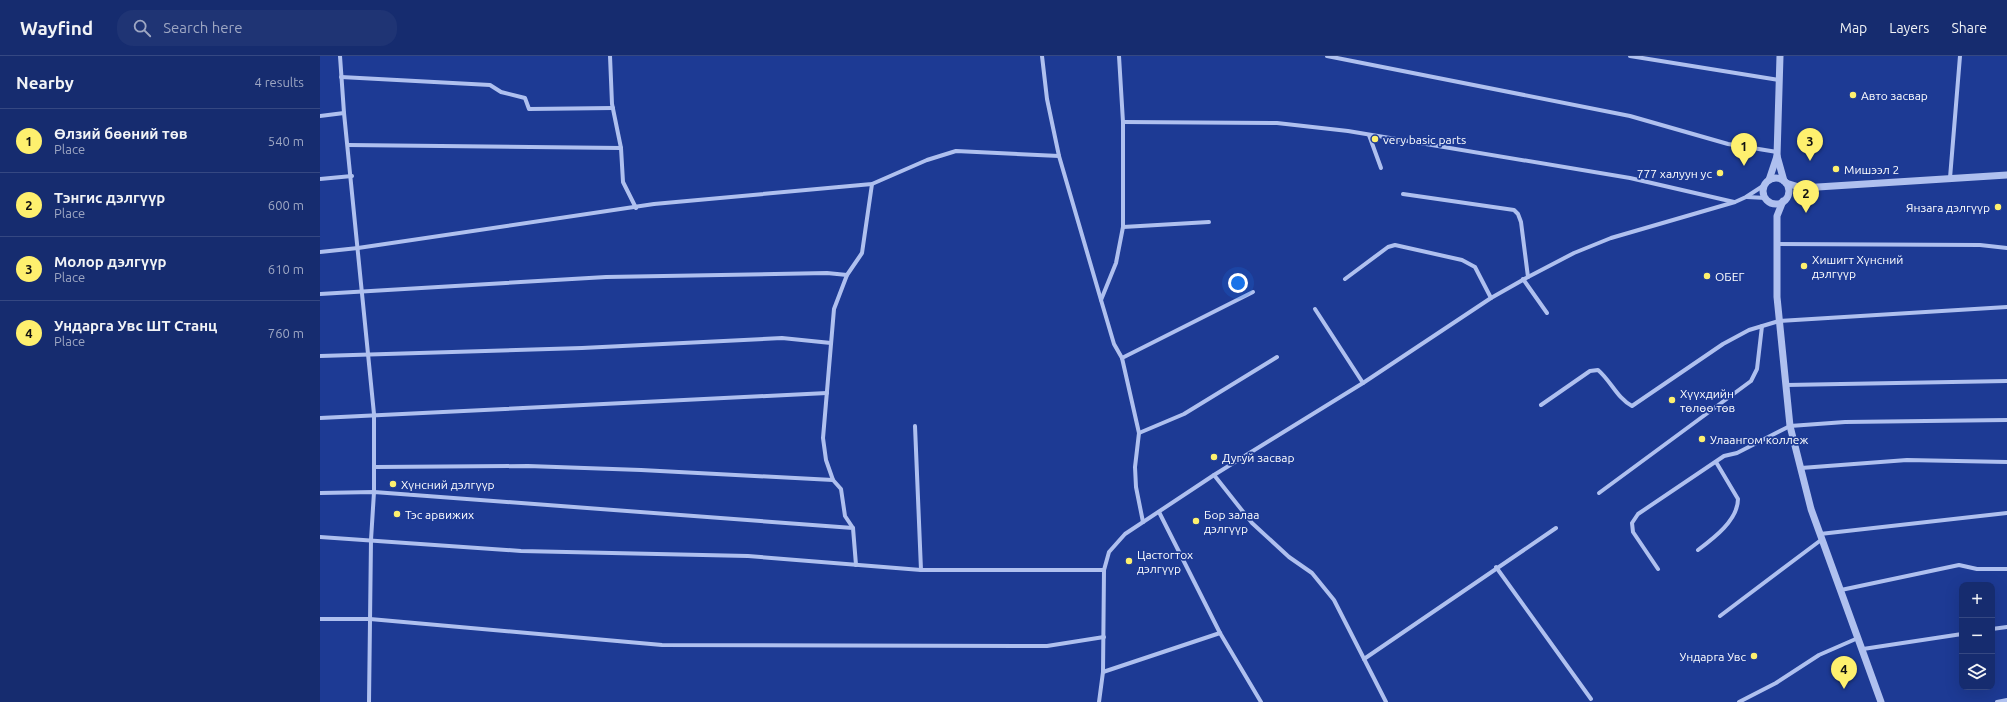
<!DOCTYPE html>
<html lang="en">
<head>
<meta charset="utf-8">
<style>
	:root { --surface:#162c6f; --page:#1f3474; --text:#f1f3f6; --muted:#9ea7c3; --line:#354882; --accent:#fef06e }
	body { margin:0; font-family:Ubuntu,sans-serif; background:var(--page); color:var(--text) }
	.controls { position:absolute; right:12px; bottom:12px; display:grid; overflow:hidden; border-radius:8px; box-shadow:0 4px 16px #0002 }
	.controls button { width:36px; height:36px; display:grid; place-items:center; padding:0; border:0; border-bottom:1px solid var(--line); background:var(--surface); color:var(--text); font:20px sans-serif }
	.you { position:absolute; left:918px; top:227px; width:14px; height:14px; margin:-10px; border:3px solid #fff; border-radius:50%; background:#1a73e8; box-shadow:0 0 0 6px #1a73e833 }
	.badge { display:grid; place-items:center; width:26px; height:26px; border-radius:50%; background:var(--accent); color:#111; font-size:13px; font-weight:700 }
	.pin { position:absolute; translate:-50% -33px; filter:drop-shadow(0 1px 2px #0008) }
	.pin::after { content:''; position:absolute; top:21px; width:14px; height:12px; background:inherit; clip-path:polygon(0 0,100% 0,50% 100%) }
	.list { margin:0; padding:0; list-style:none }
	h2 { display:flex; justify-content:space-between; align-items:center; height:52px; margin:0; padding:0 16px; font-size:17px }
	h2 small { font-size:13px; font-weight:400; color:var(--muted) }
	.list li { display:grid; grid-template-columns:26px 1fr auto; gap:12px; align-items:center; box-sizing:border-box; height:64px; padding:0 16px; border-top:1px solid var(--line) }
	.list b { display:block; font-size:15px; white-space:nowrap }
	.list p { margin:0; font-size:13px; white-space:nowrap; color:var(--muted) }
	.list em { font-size:13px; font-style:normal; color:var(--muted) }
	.icon { flex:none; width:22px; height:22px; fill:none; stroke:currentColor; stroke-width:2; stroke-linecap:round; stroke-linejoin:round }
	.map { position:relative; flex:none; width:1687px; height:646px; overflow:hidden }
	header { display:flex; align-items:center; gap:24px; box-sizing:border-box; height:56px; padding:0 20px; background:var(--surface); border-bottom:1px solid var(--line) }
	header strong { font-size:19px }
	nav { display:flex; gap:22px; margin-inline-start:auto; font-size:14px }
	.search { width:280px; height:36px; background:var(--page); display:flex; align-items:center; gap:10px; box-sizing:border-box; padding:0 14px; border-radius:16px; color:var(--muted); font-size:15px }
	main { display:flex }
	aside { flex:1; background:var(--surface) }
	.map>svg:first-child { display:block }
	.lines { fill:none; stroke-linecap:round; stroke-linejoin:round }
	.minor { stroke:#afc0ef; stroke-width:4 }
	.tertiary { stroke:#afc0ef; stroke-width:7 }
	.poi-dot { fill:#fef06e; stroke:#1d3a94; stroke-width:1.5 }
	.labels { text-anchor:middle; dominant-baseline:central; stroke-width:3.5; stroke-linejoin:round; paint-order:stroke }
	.poi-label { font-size:12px; fill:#fff; stroke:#1d3a94; text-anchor:start }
</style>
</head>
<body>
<header>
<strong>Wayfind</strong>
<div class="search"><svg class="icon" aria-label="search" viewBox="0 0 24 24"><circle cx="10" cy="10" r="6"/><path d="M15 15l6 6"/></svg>Search here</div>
<nav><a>Map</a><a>Layers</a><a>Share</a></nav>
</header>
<main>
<aside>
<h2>Nearby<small>4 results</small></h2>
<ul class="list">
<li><span class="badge">1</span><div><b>Өлзий бөөний төв</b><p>Place</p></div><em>540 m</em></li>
<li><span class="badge">2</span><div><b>Тэнгис дэлгүүр</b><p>Place</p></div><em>600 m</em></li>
<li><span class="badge">3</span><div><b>Молор дэлгүүр</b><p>Place</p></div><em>610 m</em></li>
<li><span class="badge">4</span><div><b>Ундарга Увс ШТ Станц</b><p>Place</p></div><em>760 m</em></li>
</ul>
</aside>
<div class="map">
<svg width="1687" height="646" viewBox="0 0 1687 646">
	<rect width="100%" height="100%" fill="#1d3a94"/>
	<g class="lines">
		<g class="minor">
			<path d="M20,0L24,57L54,358V436L51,484L49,646"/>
			<path d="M290,0L292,48L301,92L303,126L316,152"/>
			<path d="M722,0L727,43L739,100L781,244"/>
			<path d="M799,0L803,66V171L796,207L781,244L794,288L802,302L819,377L815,411L816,431L823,466"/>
			<path d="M1007,0L1310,60L1408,88L1457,96"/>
			<path d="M1310,0L1459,24"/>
			<path d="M21,21L170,29L181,36L205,42L209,53L293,52"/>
			<path d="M0,60L24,57"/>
			<path d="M803,66L957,67L1028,75L1310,122L1414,146"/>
			<path d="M1049,79L1061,112"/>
			<path d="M28,89L301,92"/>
			<path d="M1630,122L1640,0"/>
			<path d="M0,123L32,120"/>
			<path d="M1083,138L1194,154L1198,158L1201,166L1208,221"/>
			<path d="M1427,141L1446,142"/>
			<path d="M803,171L889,166"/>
			<path d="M1457,188L1660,189L1687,192"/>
			<path d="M0,196L38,192L334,148L552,128L607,104L636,95L739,100"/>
			<path d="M1025,223L1068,191L1075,189L1142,204L1155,211L1171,242"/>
			<path d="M1203,223L1227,257"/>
			<path d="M0,238L286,221L507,217L527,219"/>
			<path d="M995,253L1043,327"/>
			<path d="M0,300L262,292L462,282L511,287"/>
			<path d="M802,302L933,236"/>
			<path d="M1466,329L1687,325"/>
			<path d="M1221,349L1270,315L1278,314C1291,325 1297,342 1312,350L1403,288L1429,274L1459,265L1687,251"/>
			<path d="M0,362L507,337"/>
			<path d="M595,370L601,514"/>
			<path d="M819,377L864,358L957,301"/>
			<path d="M55,411L208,410L321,414L513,424"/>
			<path d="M1481,412L1587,404L1687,406"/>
			<path d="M894,419L932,467L969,501L992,517L1014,544L1066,646"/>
			<path d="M0,437L54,436L533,472L536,509"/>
			<path d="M1279,437L1431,325L1437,313L1442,270"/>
			<path d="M839,456L900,577L941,646"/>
			<path d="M533,472L525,460L521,433L513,424L506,404L503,382L514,253L527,219L542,197L552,128"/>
			<path d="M1500,478L1687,457"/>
			<path d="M0,481L201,495L428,500L601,514H784"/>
			<path d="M1378,494C1394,482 1418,464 1418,443L1396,406"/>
			<path d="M1176,511L1271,643"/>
			<path d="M1338,513L1313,476L1312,467L1318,458L1404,400L1417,397L1470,370L1525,366L1687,364"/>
			<path d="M1521,534L1639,509L1657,513H1687"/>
			<path d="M1400,560L1501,484"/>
			<path d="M0,563H50L342,589L727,590L784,581"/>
			<path d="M1672,573L1687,571"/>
			<path d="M1543,593L1642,578"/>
			<path d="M1044,603L1236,472"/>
			<path d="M783,616L900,577"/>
			<path d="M779,646L783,616L784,514L789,496L805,478L894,419L1043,327L1171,242L1208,221L1254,197L1291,182L1415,146L1426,141L1446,128"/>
			<path d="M1419,646L1456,627L1499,599L1538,582"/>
			<path d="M1677,646L1687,644"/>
		</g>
		<g class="tertiary">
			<path d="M1460,0L1457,100L1464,125"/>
			<circle cx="1456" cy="135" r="13"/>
			<path d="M1449,124L1457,100"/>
			<path d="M1466,127L1482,132L1687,119"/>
			<path d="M1463,145L1457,160V241L1470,370L1491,453L1561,646"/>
		</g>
	</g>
	<g class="poi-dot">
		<circle cx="1533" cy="39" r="4"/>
		<circle cx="1055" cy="83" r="4"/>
		<circle cx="1516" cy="113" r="4"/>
		<circle cx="1400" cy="117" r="4"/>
		<circle cx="1678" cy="151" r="4"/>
		<circle cx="1484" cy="210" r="4"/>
		<circle cx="1387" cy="220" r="4"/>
		<circle cx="1352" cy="344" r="4"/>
		<circle cx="1382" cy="383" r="4"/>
		<circle cx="894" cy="401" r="4"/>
		<circle cx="73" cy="428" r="4"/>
		<circle cx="77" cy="458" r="4"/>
		<circle cx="876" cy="465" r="4"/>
		<circle cx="809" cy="505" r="4"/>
		<circle cx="1434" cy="600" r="4"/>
	</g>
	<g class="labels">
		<g class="poi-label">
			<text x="1541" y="39">Авто засвар</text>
			<text x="1063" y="83">very basic parts</text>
			<text x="1524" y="113">Мишээл 2</text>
			<text x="1392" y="117" text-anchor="end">777 халуун ус</text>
			<text x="1670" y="151" text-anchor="end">Янзага дэлгүүр</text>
			<text x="1492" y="203">Хишигт Хүнсний<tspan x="1492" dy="14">дэлгүүр</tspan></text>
			<text x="1395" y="220">ОБЕГ</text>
			<text x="1360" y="337">Хүүхдийн<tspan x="1360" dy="14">төлөө төв</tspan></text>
			<text x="1390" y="383">Улаангом коллеж</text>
			<text x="902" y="401">Дугуй засвар</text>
			<text x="81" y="428">Хүнсний дэлгүүр</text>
			<text x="85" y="458">Тэс арвижих</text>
			<text x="884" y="458">Бор залаа<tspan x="884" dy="14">дэлгүүр</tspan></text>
			<text x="817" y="498">Цастогтох<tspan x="817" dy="14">дэлгүүр</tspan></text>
			<text x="1426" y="600" text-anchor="end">Ундарга Увс</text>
		</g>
	</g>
</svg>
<div class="controls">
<button>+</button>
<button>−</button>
<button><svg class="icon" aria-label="layers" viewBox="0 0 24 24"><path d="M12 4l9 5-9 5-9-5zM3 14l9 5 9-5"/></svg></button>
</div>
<div class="you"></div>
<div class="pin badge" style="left:1424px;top:110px">1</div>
<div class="pin badge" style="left:1486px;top:157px">2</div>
<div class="pin badge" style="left:1490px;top:105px">3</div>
<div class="pin badge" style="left:1524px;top:633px">4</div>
</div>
</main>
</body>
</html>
